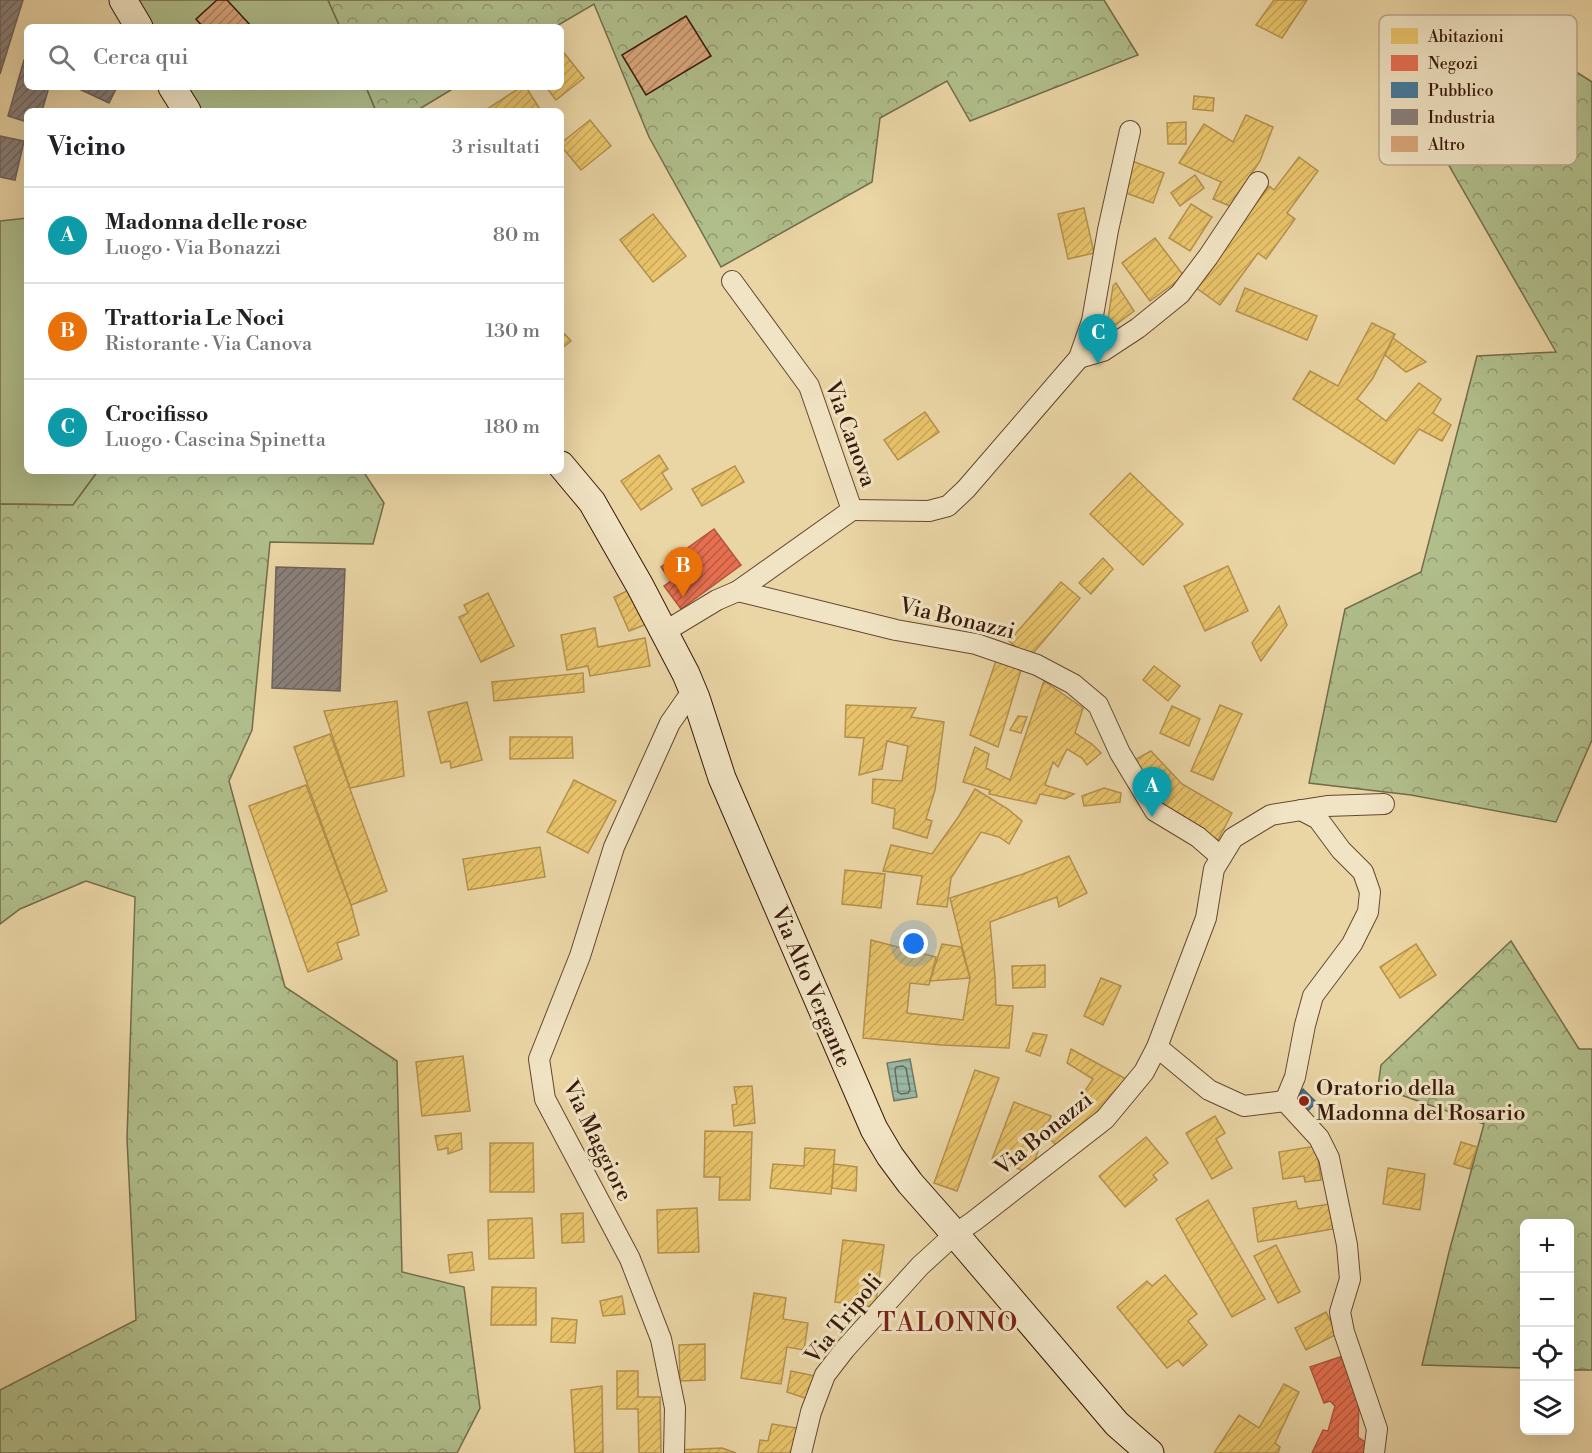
<!DOCTYPE html>
<html lang="it">
<head>
<meta charset="utf-8">
<style>
	:root { --surface:#fff; --page:#f6f6f6; --text:#202124; --muted:#757577; --line:#e0e0e0; --accent:#0f766e }
	body { margin:0; font-family:"Libre Bodoni",serif; background:var(--page); color:var(--text) }
	.controls { position:absolute; right:18px; bottom:18px; display:grid; overflow:hidden; border-radius:9px; box-shadow:0 6px 24px #0002 }
	.controls button { width:54px; height:54px; display:grid; place-items:center; padding:0; border:0; border-bottom:2px solid var(--line); background:var(--surface); color:var(--text); font:30px sans-serif }
	.you { position:absolute; left:914px; top:944px; width:21px; height:21px; margin:-15px; border:4px solid #fff; border-radius:50%; background:#1a73e8; box-shadow:0 0 0 9px #1a73e833 }
	.badge { display:grid; place-items:center; width:39px; height:39px; border-radius:50%; background:var(--accent); color:#fff; font-size:20px; font-weight:700 }
	.pin { position:absolute; translate:-50% -50px; filter:drop-shadow(0 2px 3px #0008) }
	.pin::after { content:''; position:absolute; top:32px; width:21px; height:18px; background:inherit; clip-path:polygon(0 0,100% 0,50% 100%) }
	.list { margin:0; padding:0; list-style:none }
	h2 { display:flex; justify-content:space-between; align-items:center; height:78px; margin:0; padding:0 24px; font-size:26px }
	h2 small { font-size:20px; font-weight:400; color:var(--muted) }
	.list li { display:grid; grid-template-columns:39px 1fr auto; gap:18px; align-items:center; box-sizing:border-box; height:96px; padding:0 24px; border-top:2px solid var(--line) }
	.list b { display:block; font-size:22px; white-space:nowrap }
	.list p { margin:0; font-size:20px; white-space:nowrap; color:var(--muted) }
	.list em { font-size:20px; font-style:normal; color:var(--muted) }
	.icon { flex:none; width:33px; height:33px; fill:none; stroke:currentColor; stroke-width:2; stroke-linecap:round; stroke-linejoin:round }
	.map { position:relative; flex:none; width:1592px; height:1453px; overflow:hidden }
	.search { position:absolute; background:var(--surface); box-shadow:0 6px 24px #0002; left:24px; top:24px; width:540px; height:66px; display:flex; align-items:center; gap:15px; box-sizing:border-box; padding:0 21px; border-radius:9px; color:var(--muted); font-size:22px }
	.panel { position:absolute; background:var(--surface); box-shadow:0 6px 24px #0002; left:24px; top:108px; width:540px; height:366px; border-radius:9px }
	.map>svg:first-child { display:block }
	.grass { fill:#b0be8b; stroke:#746c4a; stroke-width:1.5 }
	.forest { fill:url(#forest-crowns); stroke:#746c4a; stroke-width:1.5 }
	.water { fill:url(#water-rules); stroke:#727968; stroke-width:1.5 }
	.homes { fill:url(#homes-hatch); stroke:#b4914d; stroke-width:1.5 }
	.shops { fill:url(#shops-hatch); stroke:#b2553c; stroke-width:1.5 }
	.public { fill:url(#public-hatch); stroke:#415e71; stroke-width:1.5 }
	.industry { fill:url(#industry-hatch); stroke:#71625a; stroke-width:1.5 }
	.lines { fill:none; stroke-linecap:round; stroke-linejoin:round }
	.shore { stroke:#686958; stroke-width:1.5 }
	.building { fill:url(#building-hatch); stroke:#38190a; stroke-width:1.5 }
	.minor-casing { stroke:#644831; stroke-width:22 }
	.secondary-casing { stroke:#38190a; stroke-width:29 }
	.minor { stroke:#f1e4c4; stroke-width:20 }
	.secondary { stroke:#f1e4c4; stroke-width:27 }
	.poi-dot { fill:#8f2418; stroke:#f1e4c4; stroke-width:2 }
	.labels { text-anchor:middle; dominant-baseline:central; stroke-width:6; stroke-linejoin:round; paint-order:stroke }
	.street-label { font-size:22px; fill:#38190a; stroke:#f1e4c4 }
	.poi-label { font-size:22px; fill:#38190a; stroke:#f1e4c4; text-anchor:start }
	.quarter-label { font-size:26px; letter-spacing:1.5px; fill:#7a1f14; stroke:#f1e4c4 }
	.key { fill:#f1e4c4; stroke:#baa78c; stroke-width:1.5 }
	.key-label { font-size:16px; fill:#38190a }
</style>
</head>
<body>
<div class="map">
<svg width="1592" height="1453" viewBox="0 0 1592 1453">
	<defs>
		<pattern id="forest-crowns" width="20" height="18" patternUnits="userSpaceOnUse" patternTransform="scale(1.5)"><rect width="20" height="18" fill="#b0be8b"/><path d="M2 6a3 3 0 1 1 6 0M12 15a3 3 0 1 1 6 0" fill="none" stroke="#909a70"/></pattern>
		<pattern id="water-rules" width="6" height="5" patternUnits="userSpaceOnUse" patternTransform="scale(1.5)"><rect width="6" height="5" fill="#98b9a6"/><path d="M0 2.5h6" fill="none" stroke="#849e8e"/></pattern>
		<pattern id="homes-hatch" width="6" height="6" patternUnits="userSpaceOnUse" patternTransform="scale(1.5)"><rect width="6" height="6" fill="#e9c46a"/><path d="M-1 1l2-2M0 6l6-6M5 7l2-2" fill="none" stroke="#c9a85b"/></pattern>
		<pattern id="shops-hatch" width="6" height="6" patternUnits="userSpaceOnUse" patternTransform="scale(1.5)"><rect width="6" height="6" fill="#e76f51"/><path d="M-1 1l2-2M0 6l6-6M5 7l2-2" fill="none" stroke="#bc5a41"/></pattern>
		<pattern id="public-hatch" width="6" height="6" patternUnits="userSpaceOnUse" patternTransform="scale(1.5)"><rect width="6" height="6" fill="#457b9d"/><path d="M-1 1l2-2M0 6l6-6M5 7l2-2" fill="none" stroke="#3b647e"/></pattern>
		<pattern id="industry-hatch" width="6" height="6" patternUnits="userSpaceOnUse" patternTransform="scale(1.5)"><rect width="6" height="6" fill="#8a817c"/><path d="M-1 1l2-2M0 6l6-6M5 7l2-2" fill="none" stroke="#726964"/></pattern>
		<pattern id="building-hatch" width="6" height="6" patternUnits="userSpaceOnUse" patternTransform="scale(1.5)"><rect width="6" height="6" fill="#d9a67b"/><path d="M-1 1l2-2M0 6l6-6M5 7l2-2" fill="none" stroke="#b18663"/></pattern>
	</defs>
	<rect width="100%" height="100%" fill="#ead5a5"/>
	<filter id="stains"><feTurbulence type="fractalNoise" baseFrequency=".00333" numOctaves="4"/><feColorMatrix values="0 0 0 0 .2 0 0 0 0 .09 0 0 0 0 .02 0 0 0 .5 -.17"/></filter>
	<radialGradient id="worn" r=".72"><stop offset=".6" stop-color="#630" stop-opacity="0"/><stop offset="1" stop-color="#630" stop-opacity=".3"/></radialGradient>
	<g class="grass">
		<path d="M138,0H328L340,27H150Z"/>
		<path d="M181,87H366L376,111H199Z"/>
		<path d="M27,218V471H98L73,505L0,504V221Z"/>
	</g>
	<g class="forest">
		<path d="M328,0H1104L1138,55L970,121L947,81L880,118L872,182L721,267L649,137L594,4L555,27H340Z"/>
		<path d="M1523,38L1592,82V740L1556,822L1411,795L1309,783L1345,609L1421,572L1477,356L1556,352L1424,122Z"/>
		<path d="M366,87H456L416,111H376Z"/>
		<path d="M98,471H363L384,503L373,544L270,542L252,730L229,781L285,987L397,1061L402,1272L464,1287L480,1408L457,1453H0V1390L136,1320L127,1139L135,897L86,881L20,909L0,924V504L73,505Z"/>
		<path d="M1511,941L1579,1049H1592V1370H1570V1224H1524V1368L1422,1365L1449,1252L1484,1124L1378,1087L1381,1065Z"/>
	</g>
	<path class="water" d="M910,1059L917,1097L894,1101L887,1063Z"/>
	<g class="homes">
		<path d="M1274,0H1307L1282,38L1256,25Z"/>
		<path d="M561,49L584,78L556,100L546,87H561Z"/>
		<path d="M521,87H526L541,111H484Z"/>
		<path d="M1194,96L1214,98L1213,111L1193,109Z"/>
		<path d="M1246,115L1273,127L1260,161L1230,206L1213,199L1221,182L1179,163L1204,124L1233,142Z"/>
		<path d="M590,120L611,146L581,170L561,146V143Z"/>
		<path d="M1186,122V144H1168L1167,123Z"/>
		<path d="M1299,157L1318,171L1287,213L1295,219L1266,259L1258,253L1220,305L1195,287L1269,186L1274,190Z"/>
		<path d="M1132,161L1164,173L1153,203L1121,191Z"/>
		<path d="M1195,175L1204,188L1180,206L1171,193Z"/>
		<path d="M1191,204L1212,217L1190,251L1169,238Z"/>
		<path d="M1084,208L1094,253L1068,259L1058,214Z"/>
		<path d="M653,214L686,256L653,282L620,240Z"/>
		<path d="M1155,238L1184,276L1150,301L1122,263Z"/>
		<path d="M1116,283L1134,311L1106,332L1113,286Z"/>
		<path d="M1245,288L1317,316L1307,340L1236,311Z"/>
		<path d="M1372,323L1395,334L1373,378L1357,399L1386,421L1419,383L1441,399L1433,413L1451,425L1442,441L1419,429L1394,464L1293,399L1310,371L1338,386Z"/>
		<path d="M561,330L571,341L561,349Z"/>
		<path d="M1393,338L1426,362L1406,372L1385,355Z"/>
		<path d="M925,412L939,432L898,460L884,440Z"/>
		<path d="M659,455L668,469L662,473L672,489L641,510L621,481Z"/>
		<path d="M735,466L744,482L702,506L692,489Z"/>
		<path d="M1130,473L1183,524L1143,565L1090,514Z"/>
		<path d="M1103,558L1113,569L1091,594L1079,583Z"/>
		<path d="M1228,566L1248,611L1205,631L1184,586Z"/>
		<path d="M1061,582L1080,598L1029,658L1009,641Z"/>
		<path d="M631,589L647,624L629,631L614,597Z"/>
		<path d="M488,593L514,646L481,662L459,617L468,613L464,605Z"/>
		<path d="M1279,606L1287,625L1261,661L1252,643Z"/>
		<path d="M595,628L598,647L645,638L650,666L590,676L588,666L567,670L561,635Z"/>
		<path d="M996,661L1021,670L998,747L970,735Z"/>
		<path d="M1154,666L1180,686L1168,701L1143,680Z"/>
		<path d="M583,673L584,692L494,701L492,682Z"/>
		<path d="M1044,681L1083,708L1075,733L1092,744L1101,753L1087,765L1082,758L1067,749L1058,767L1053,762L1045,785L1074,794L1065,799L1040,794L1036,804L989,794L990,790L963,782L975,747L989,754L986,768L1010,780Z"/>
		<path d="M397,701L404,776L350,788L324,711Z"/>
		<path d="M467,702L482,760L451,768L450,761L441,763L428,712Z"/>
		<path d="M846,705L916,708L911,717L944,722L935,790L926,819L932,821L927,838L893,828L895,809L872,803L873,779L902,781L908,746L887,741L882,769L859,775L864,738L845,737Z"/>
		<path d="M1220,705L1242,714L1213,780L1191,771Z"/>
		<path d="M1172,706L1200,719L1189,746L1160,733Z"/>
		<path d="M1018,716L1027,717L1021,733L1010,730Z"/>
		<path d="M330,734L387,891L351,905L294,747Z"/>
		<path d="M510,737H572L573,758L510,759Z"/>
		<path d="M1151,751L1182,784L1232,813L1218,840L1158,806L1129,763Z"/>
		<path d="M574,780L616,801L588,853L547,832Z"/>
		<path d="M306,785L351,905L359,935L337,943L342,959L308,972L249,806Z"/>
		<path d="M1104,788L1121,793L1120,802L1084,806L1082,796Z"/>
		<path d="M975,789L1008,809L1022,821L1009,844L999,837L981,832L951,878L947,907L917,904L922,876L883,871L891,845L932,854L959,816Z"/>
		<path d="M540,847L545,877L468,890L463,859Z"/>
		<path d="M1069,856L1087,893L1059,907L1057,897L990,922L995,977L996,1005L1013,1006L1009,1048L942,1045L863,1038L871,940L936,957L929,985L910,983L907,1013L963,1020L970,978L950,898L1023,874Z"/>
		<path d="M845,870L885,874L881,908L842,904Z"/>
		<path d="M942,944L961,947L970,978L930,981Z"/>
		<path d="M1416,944L1436,975L1400,998L1380,967Z"/>
		<path d="M1045,965V987L1013,988L1012,966Z"/>
		<path d="M1101,978L1121,986L1103,1025L1084,1016Z"/>
		<path d="M1033,1033L1047,1035L1040,1056L1026,1051Z"/>
		<path d="M1071,1049L1126,1079L1085,1125L1059,1148L1046,1135L1069,1114L1093,1079L1067,1063Z"/>
		<path d="M463,1056L470,1111L422,1116L416,1062Z"/>
		<path d="M975,1070L999,1078L957,1191L934,1183Z"/>
		<path d="M752,1086L755,1123L734,1126L732,1105L737,1104L734,1087Z"/>
		<path d="M1014,1102L1051,1116L1030,1173L992,1159Z"/>
		<path d="M1215,1116L1225,1133L1216,1139L1232,1168L1212,1179L1186,1133Z"/>
		<path d="M705,1131L752,1132L750,1200H719L720,1177H704Z"/>
		<path d="M461,1133L462,1149L448,1154V1148L438,1150L435,1136Z"/>
		<path d="M1146,1137L1168,1163L1153,1175L1157,1180L1125,1207L1099,1176Z"/>
		<path d="M1461,1142L1477,1147L1470,1169L1454,1164Z"/>
		<path d="M490,1143H533L534,1192H490Z"/>
		<path d="M1316,1146L1321,1180L1305,1182L1304,1176L1283,1179L1279,1152Z"/>
		<path d="M805,1148L835,1150L831,1194L770,1188L773,1164L804,1166Z"/>
		<path d="M834,1164L857,1167L856,1191L832,1188Z"/>
		<path d="M1388,1168L1425,1174L1420,1210L1383,1204Z"/>
		<path d="M1208,1200L1265,1299L1232,1317L1176,1219Z"/>
		<path d="M1296,1201L1298,1209L1329,1204L1333,1229L1258,1242L1253,1208Z"/>
		<path d="M697,1208L699,1252L658,1253L657,1210Z"/>
		<path d="M583,1213L584,1242L562,1243L561,1214Z"/>
		<path d="M532,1218L534,1258L489,1259L488,1220Z"/>
		<path d="M843,1240L884,1245L875,1307L835,1302Z"/>
		<path d="M1276,1245L1300,1292L1278,1303L1254,1256Z"/>
		<path d="M472,1252L474,1270L450,1273L448,1255Z"/>
		<path d="M1165,1275L1197,1314L1188,1321L1207,1345L1183,1366L1178,1360L1167,1368L1117,1307L1147,1281L1152,1286Z"/>
		<path d="M492,1287L536,1288V1325H491Z"/>
		<path d="M754,1293L786,1298L783,1319L808,1323L804,1350L787,1347L781,1384L741,1378Z"/>
		<path d="M622,1296L625,1314L603,1316L600,1301Z"/>
		<path d="M1326,1312L1337,1334L1306,1350L1295,1328Z"/>
		<path d="M552,1318L577,1320L575,1343L551,1342Z"/>
		<path d="M705,1344V1380L680,1381L679,1345Z"/>
		<path d="M617,1371H638V1397H660L661,1453H639L638,1409H617Z"/>
		<path d="M791,1371L815,1376L808,1399L787,1392Z"/>
		<path d="M1284,1384L1299,1392L1275,1443L1280,1447L1278,1453H1214L1239,1415L1259,1428Z"/>
		<path d="M602,1386L603,1453H575L571,1390Z"/>
		<path d="M772,1424L803,1429L795,1453H758L760,1440L768,1441Z"/>
		<path d="M722,1448L736,1453H678L677,1450Z"/>
	</g>
	<g class="shops">
		<path d="M714,529L741,565L681,609L664,586L671,581L661,567Z"/>
		<path d="M1343,1356L1359,1401L1358,1437L1369,1445L1365,1453H1312L1323,1430L1328,1431L1335,1406L1330,1401L1324,1403L1310,1367Z"/>
	</g>
	<path class="public" d="M1303,1089L1316,1102L1306,1113L1293,1100Z"/>
	<g class="industry">
		<path d="M0,0H23L0,74Z"/>
		<path d="M24,60L27,61V87H49L42,111H27V122L8,116Z"/>
		<path d="M75,87H117L109,103Z"/>
		<path d="M0,136L24,141L15,180L0,177Z"/>
		<path d="M276,567L345,569L340,691L272,688Z"/>
	</g>
	<g class="lines">
		<path class="shore" d="M903,1066L906,1068L910,1090L908,1093L901,1094L898,1092L895,1070L896,1067Z"/>
	</g>
	<g class="building">
		<path d="M217,0H227L252,27H203L196,19Z"/>
		<path d="M686,16L711,56L646,95L622,55Z"/>
	</g>
	<g class="lines">
		<g class="minor-casing">
			<g id="minor">
				<path d="M1079,358L1103,351L1138,328L1180,294L1208,257L1258,182"/>
				<path d="M852,510L929,511L948,506L966,489L1079,358L1092,321L1108,230L1130,131"/>
				<path d="M738,591L896,630L976,644L1037,665L1073,684L1098,705L1120,753L1155,811L1198,837L1221,857"/>
				<path d="M664,632L717,600L738,591L852,510L809,386L732,281"/>
				<path d="M1157,1047L1209,1090L1244,1106L1285,1101L1319,1138L1329,1158L1347,1245L1350,1279L1340,1312L1344,1332L1377,1429L1374,1453"/>
				<path d="M1285,1101L1295,1077L1305,1025L1313,996L1352,944L1368,912L1370,892L1363,872L1341,850L1318,819L1301,810"/>
				<path d="M674,1453L675,1408L661,1339L630,1259L545,1099L539,1059L580,956L614,847L670,723L693,690"/>
				<path d="M801,1453L811,1412L825,1375L845,1349L920,1266L955,1234L974,1221L1105,1119L1144,1072L1157,1047L1206,918L1214,869L1233,838L1271,815L1327,806L1384,804"/>
			</g>
		</g>
		<g class="secondary-casing">
			<g id="secondary">
				<path d="M123,0L139,27"/>
				<path d="M172,87L187,111"/>
				<path d="M561,465L592,502L640,586L686,674L696,698L722,778L874,1129L890,1156L910,1183L955,1234L1117,1424L1150,1453"/>
			</g>
		</g>
		<use href="#minor" class="minor"/>
		<use href="#secondary" class="secondary"/>
	</g>
	<circle class="poi-dot" cx="1304" cy="1101" r="6"/>
	<g class="labels">
		<g class="street-label">
			<text transform="translate(850 434) rotate(70)">Via Canova</text>
			<text transform="translate(957 619) rotate(13)">Via Bonazzi</text>
			<text transform="translate(811 987) rotate(67)">Via Alto Vergante</text>
			<text transform="translate(1044 1134) rotate(-39)">Via Bonazzi</text>
			<text transform="translate(597 1141) rotate(64)">Via Maggiore</text>
			<text transform="translate(844 1319) rotate(-51)">Via Tripoli</text>
		</g>
		<g class="poi-label">
			<text x="1316" y="1088">Oratorio della<tspan x="1316" dy="25">Madonna del Rosario</tspan></text>
		</g>
		<g class="quarter-label">
			<text x="948" y="1323">TALONNO</text>
		</g>
	</g>
	<rect x="1379" y="15" width="198" height="150" rx="9" class="key"/>
	<rect x="1391" y="28" width="27" height="16" fill="#e9c46a"/>
	<rect x="1391" y="55" width="27" height="16" fill="#e76f51"/>
	<rect x="1391" y="82" width="27" height="16" fill="#457b9d"/>
	<rect x="1391" y="109" width="27" height="16" fill="#8a817c"/>
	<rect x="1391" y="136" width="27" height="16" fill="#d9a67b"/>
	<g class="key-label">
		<text x="1428" y="42">Abitazioni</text>
		<text x="1428" y="69">Negozi</text>
		<text x="1428" y="96">Pubblico</text>
		<text x="1428" y="123">Industria</text>
		<text x="1428" y="150">Altro</text>
	</g>
	<rect width="100%" height="100%" filter="url(#stains)"/>
	<rect width="100%" height="100%" fill="url(#worn)"/>
</svg>
<div class="controls">
<button>+</button>
<button>−</button>
<button><svg class="icon" aria-label="locate" viewBox="0 0 24 24"><circle cx="12" cy="12" r="6"/><path d="M12 2v4M12 18v4M2 12h4M18 12h4"/></svg></button>
<button><svg class="icon" aria-label="layers" viewBox="0 0 24 24"><path d="M12 4l9 5-9 5-9-5zM3 14l9 5 9-5"/></svg></button>
</div>
<div class="you"></div>
<div class="pin badge" style="left:1152px;top:817px;background:#0f9aa8">A</div>
<div class="pin badge" style="left:683px;top:597px;background:#e8710a">B</div>
<div class="pin badge" style="left:1098px;top:364px;background:#0f9aa8">C</div>
<div class="search"><svg class="icon" aria-label="search" viewBox="0 0 24 24"><circle cx="10" cy="10" r="6"/><path d="M15 15l6 6"/></svg>Cerca qui</div>
<section class="panel">
<h2>Vicino<small>3 risultati</small></h2>
<ul class="list">
<li><span class="badge" style="background:#0f9aa8">A</span><div><b>Madonna delle rose</b><p>Luogo · Via Bonazzi</p></div><em>80 m</em></li>
<li><span class="badge" style="background:#e8710a">B</span><div><b>Trattoria Le Noci</b><p>Ristorante · Via Canova</p></div><em>130 m</em></li>
<li><span class="badge" style="background:#0f9aa8">C</span><div><b>Crocifisso</b><p>Luogo · Cascina Spinetta</p></div><em>180 m</em></li>
</ul>
</section>
</div>
</body>
</html>
